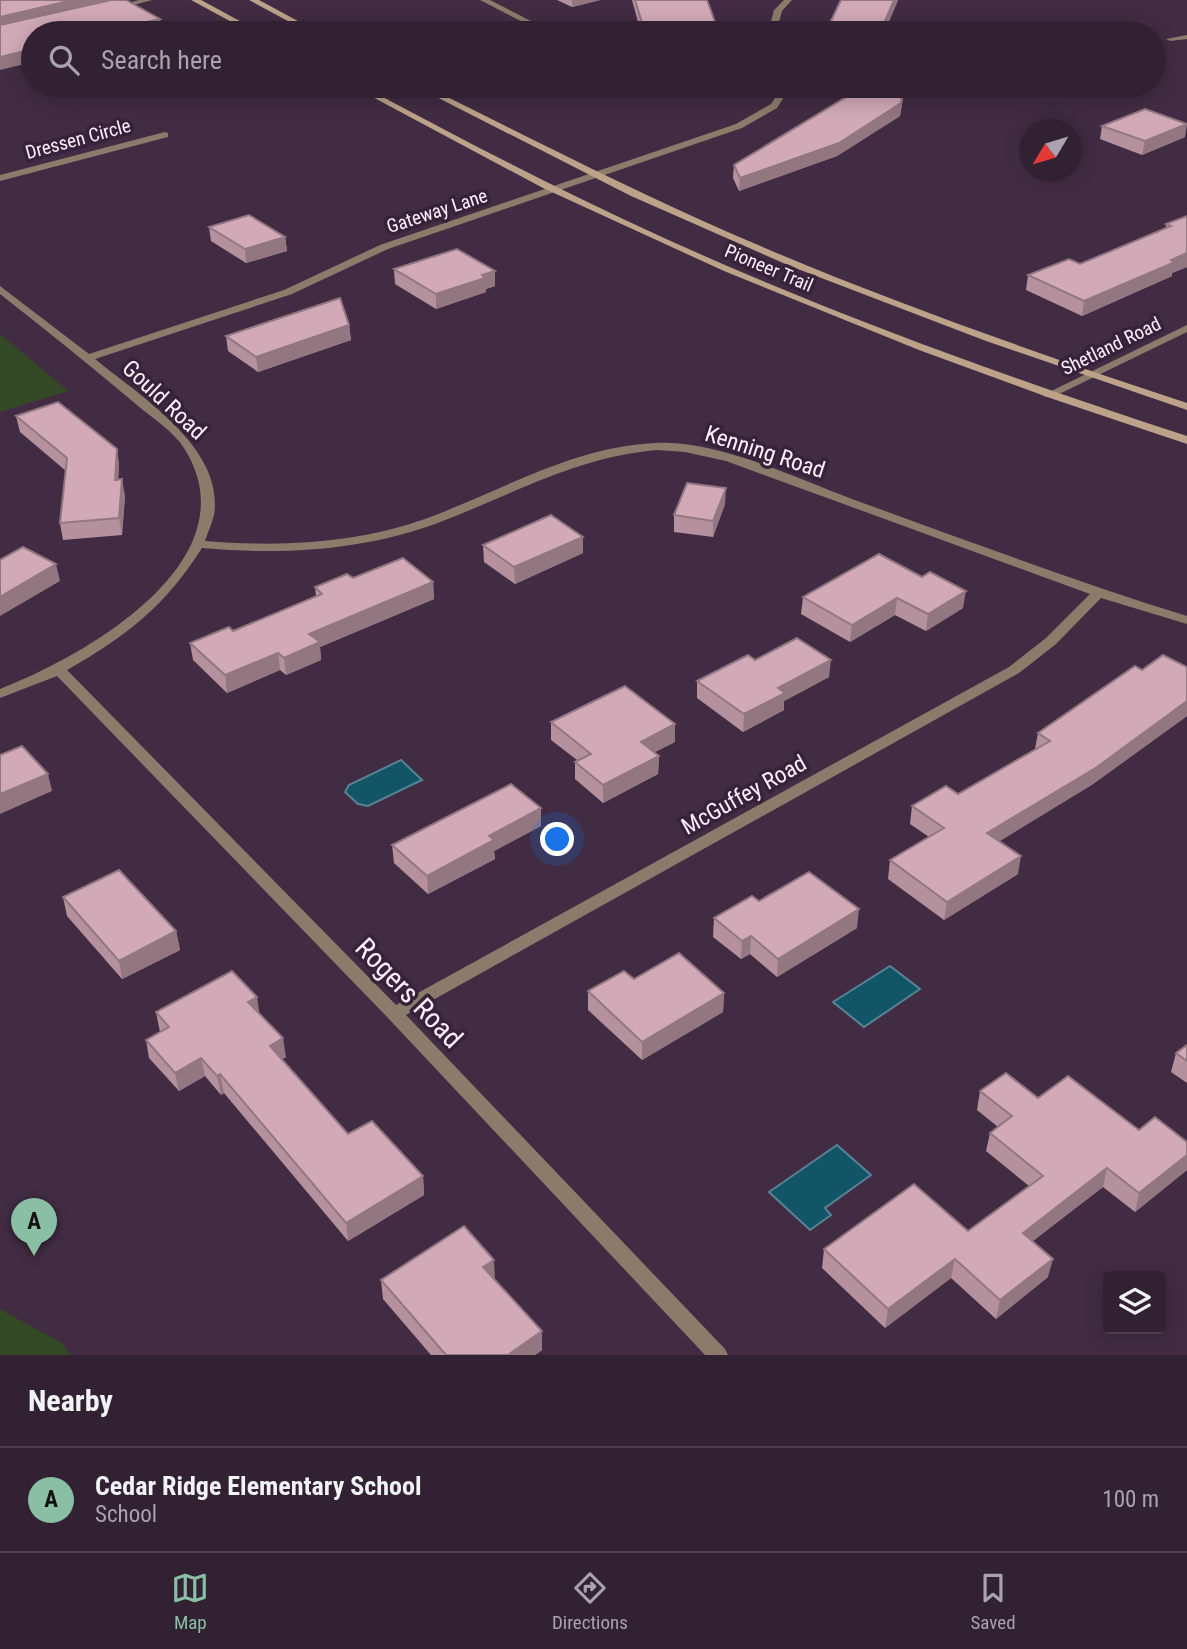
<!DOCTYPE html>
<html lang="en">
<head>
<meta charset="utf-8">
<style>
	:root { --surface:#322132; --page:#3d2e3e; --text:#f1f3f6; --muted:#a8a3ac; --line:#4d3e4d; --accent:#8abfa5 }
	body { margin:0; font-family:"Roboto Condensed",sans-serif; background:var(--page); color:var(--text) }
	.controls { position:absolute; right:21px; bottom:21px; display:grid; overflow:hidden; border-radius:7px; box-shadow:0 4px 18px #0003 }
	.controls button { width:63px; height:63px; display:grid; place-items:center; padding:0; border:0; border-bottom:2px solid var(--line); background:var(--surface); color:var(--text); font:35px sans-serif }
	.compass { position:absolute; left:1019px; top:119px; width:63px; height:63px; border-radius:50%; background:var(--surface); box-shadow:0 4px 18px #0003; rotate:232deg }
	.you { position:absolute; left:558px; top:840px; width:24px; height:24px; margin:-18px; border:5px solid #fff; border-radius:50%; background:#1a73e8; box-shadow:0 0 0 10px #1a73e833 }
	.badge { display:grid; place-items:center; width:46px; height:46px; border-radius:50%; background:var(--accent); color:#111; font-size:23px; font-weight:700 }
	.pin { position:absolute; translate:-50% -58px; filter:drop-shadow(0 2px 4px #0008) }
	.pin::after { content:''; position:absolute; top:37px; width:24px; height:21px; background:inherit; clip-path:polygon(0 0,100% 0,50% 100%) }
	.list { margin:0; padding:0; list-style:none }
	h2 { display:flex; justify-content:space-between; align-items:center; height:91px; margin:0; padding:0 28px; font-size:30px }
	h2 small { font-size:23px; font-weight:400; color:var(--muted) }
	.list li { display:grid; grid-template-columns:46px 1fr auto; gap:21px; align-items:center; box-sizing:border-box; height:105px; padding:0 28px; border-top:2px solid var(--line) }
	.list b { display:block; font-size:26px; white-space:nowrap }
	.list p { margin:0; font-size:23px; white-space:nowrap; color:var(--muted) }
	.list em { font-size:23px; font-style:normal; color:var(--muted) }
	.icon { flex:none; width:38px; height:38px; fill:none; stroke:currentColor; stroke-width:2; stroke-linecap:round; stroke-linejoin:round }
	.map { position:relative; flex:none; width:1187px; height:1355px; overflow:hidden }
	.search { position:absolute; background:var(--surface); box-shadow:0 4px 18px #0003; left:21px; right:21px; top:21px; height:77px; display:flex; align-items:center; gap:18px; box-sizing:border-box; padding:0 24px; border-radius:38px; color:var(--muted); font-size:26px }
	.sheet { height:196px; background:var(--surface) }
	nav { display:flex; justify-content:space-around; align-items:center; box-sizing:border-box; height:98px; border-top:2px solid var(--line); background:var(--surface); font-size:19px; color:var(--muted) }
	nav a { display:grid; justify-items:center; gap:4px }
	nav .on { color:var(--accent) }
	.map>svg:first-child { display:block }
	.green { fill:#344a26 }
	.water { fill:#125566; stroke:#588394; stroke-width:2 }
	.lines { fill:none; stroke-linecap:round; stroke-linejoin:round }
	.minor { fill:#8b7b6b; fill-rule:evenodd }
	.secondary { fill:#bca288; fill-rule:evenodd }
	.wall { fill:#b4919d }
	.shaded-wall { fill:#927680 }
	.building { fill:#d1a9b7; stroke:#927680; stroke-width:2 }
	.labels { text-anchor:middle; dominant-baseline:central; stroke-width:7; stroke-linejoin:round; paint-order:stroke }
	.far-street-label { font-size:19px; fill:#fdeffe; stroke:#382239 }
	.street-label { font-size:23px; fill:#fdeffe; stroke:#382239 }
	.near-street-label { font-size:28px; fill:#fdeffe; stroke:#382239 }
</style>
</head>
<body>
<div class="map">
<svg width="1187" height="1355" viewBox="0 0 1187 1355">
	<rect width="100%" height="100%" fill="#422c43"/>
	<g class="green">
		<path d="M0,334L68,391L0,412Z"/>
		<path d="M0,1309L60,1342L71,1355H0Z"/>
	</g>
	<g class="water">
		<path d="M401,760L422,780L368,806L358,804L345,792L349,785Z"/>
		<path d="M890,966L920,989L864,1027L833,1002Z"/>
		<path d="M837,1145L871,1175L825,1208L831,1215L810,1230L769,1192Z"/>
	</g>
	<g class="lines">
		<g class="minor">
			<path d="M139,0H152L115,10L111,8Z"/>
			<path d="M480,0H490L554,33H544Z"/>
			<path d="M784,0H792L782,11L776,33H768L774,10Z"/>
			<path d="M1187,35V39L1170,41L1166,39Z"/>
			<path d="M783,86H791L777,108L742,128L388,249L292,294L95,359C140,396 225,448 214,515C212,523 208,532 205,541C280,547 354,544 425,519C501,491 572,447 655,443C716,439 795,478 852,499C963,539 1074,581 1187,616V624L1101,598L1056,644L1019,673L406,1015L725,1349L728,1355H705L388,1018L57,676L0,698V689C85,656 255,560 184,448C173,431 152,418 137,405C92,367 46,330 0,294V286L89,354L284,290L380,245L736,124L771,104ZM657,450L685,452L726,461L1090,594L1046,638L1009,667L396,1005L67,670C127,636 165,606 202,548C281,555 360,551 435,524C510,496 575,457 657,450Z"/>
			<path d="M165,132L168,133V137L0,181V175Z"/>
			<path d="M1187,325V332L1053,397H1045L1043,395Z"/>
		</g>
		<g class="secondary">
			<path d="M191,0H201L262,33H252Z"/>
			<path d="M249,0H259L320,33H310Z"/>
			<path d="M352,86H362C461,139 561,191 664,238C834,315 1010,378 1187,436V444L1050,398L919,350L724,271L543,188Z"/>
			<path d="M415,86H425C526,136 627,188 730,233C879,298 1033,352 1187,403V410L986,341L790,266L631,196Z"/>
		</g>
	</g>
	<g class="wall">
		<path d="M557,0H600L572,7Z"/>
		<path d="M632,0H707L719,33H641Z"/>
		<path d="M898,0L885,31L886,33H829L830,23Z"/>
		<path d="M853,86H905L900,116L837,156L739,191L733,178L734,165L851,94Z"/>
		<path d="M1102,126L1185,137L1142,155L1100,139Z"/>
		<path d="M1187,216V267L1172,273V276L1082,316L1026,290L1028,275L1080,264L1166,228V224Z"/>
		<path d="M209,227L285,237L287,251L246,263L211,241Z"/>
		<path d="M394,269L495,271V286L486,289V292L436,309L395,284Z"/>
		<path d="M349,325L351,340L258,372L228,351L226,336Z"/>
		<path d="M16,416L117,449L119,465L118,480L125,496L122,535L63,540L60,523L66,471L20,432Z"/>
		<path d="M725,504L713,537L674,532V515Z"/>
		<path d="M483,545L583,553L515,584L484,562Z"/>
		<path d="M879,554L963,608L926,631L895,615L850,642L801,614L803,597Z"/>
		<path d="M353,578L433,582L434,599L320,647L321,660L286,675L280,670L227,693L193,660L190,643L233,631L316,596L315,587Z"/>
		<path d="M755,660L829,677L784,701V710L743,732L697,698V681Z"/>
		<path d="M1187,667V716L1093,784L999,841L1018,874L944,920L888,879L890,860L929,837L910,824L912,806L958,794L1035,749L1038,733L1142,670Z"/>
		<path d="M551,722L675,742L654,752L659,756L658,774L603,803L575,779V762L577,760L551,740Z"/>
		<path d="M541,826L494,851L495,859L428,894L394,863L392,845Z"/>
		<path d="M63,897L176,931L180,950L122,979L67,916Z"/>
		<path d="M759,901L857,928L777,977L750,954L741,959L713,937L714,918Z"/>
		<path d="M634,979L724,993L723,1012L642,1060L588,1010V991Z"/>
		<path d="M156,1012L260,1014L286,1057L282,1059L348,1134L423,1176L424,1195L348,1241L224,1093L221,1095L205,1076L179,1091L149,1058L146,1040L160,1032Z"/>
		<path d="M1187,1045V1083L1171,1072L1176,1053Z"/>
		<path d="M980,1091L1038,1098L1139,1130L1187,1142V1170L1135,1212L1103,1187L1032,1241L1048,1277L996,1319L951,1278L885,1328L822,1268L824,1249L968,1231L1029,1186L986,1151L990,1133L998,1127L977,1110Z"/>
		<path d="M494,1279L542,1331V1350L535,1355H431L383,1299L381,1280L495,1279Z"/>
	</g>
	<g class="shaded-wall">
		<path d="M73,0H112L0,29V17Z"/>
		<path d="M572,0H600L572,7Z"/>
		<path d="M894,0H898L884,33L882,28Z"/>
		<path d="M160,19L161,31L151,33H98Z"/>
		<path d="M33,49V62L0,70V57Z"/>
		<path d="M904,86H905L900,116L837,156L739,191L740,178Z"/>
		<path d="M1187,124L1185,137L1142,155L1145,141Z"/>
		<path d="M285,237L287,251L246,263L245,249Z"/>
		<path d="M1187,253V267L1172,273V276L1082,316L1084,301Z"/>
		<path d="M495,271V286L486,289V292L436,309V294Z"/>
		<path d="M349,325L351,340L258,372L256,357Z"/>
		<path d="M117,449L119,465L117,496L115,480Z"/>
		<path d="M122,479L125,496L122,535L119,518Z"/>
		<path d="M726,488L725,504L713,537V521Z"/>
		<path d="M583,537V553L515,584L514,567Z"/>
		<path d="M56,564L60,581L0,616V597Z"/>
		<path d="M433,582L434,599L320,647L321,660L286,675L284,658L309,634Z"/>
		<path d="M966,591L963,608L926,631L928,614Z"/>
		<path d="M897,598L895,615L850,642L852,625Z"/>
		<path d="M278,653L280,670L227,693L225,675Z"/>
		<path d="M831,660L829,677L784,701V710L743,732L744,714L778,688Z"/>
		<path d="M1187,701V716L1093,784L984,851L987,833Z"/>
		<path d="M675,724V742L640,760L641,742Z"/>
		<path d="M659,756L658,774L603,803V785Z"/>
		<path d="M48,774L52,791L0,814V794Z"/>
		<path d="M541,808V826L494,851L495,859L428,894L427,876L489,836Z"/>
		<path d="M1021,856L1018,874L944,920L947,902Z"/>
		<path d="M859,909L857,928L777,977L778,959Z"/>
		<path d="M176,931L180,950L122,979L119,961Z"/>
		<path d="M751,936L750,954L741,959L742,941Z"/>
		<path d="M724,993L723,1012L642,1060V1042Z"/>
		<path d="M257,997L260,1016L248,1002Z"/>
		<path d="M283,1038L286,1057L272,1065L270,1046Z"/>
		<path d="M201,1058L205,1076L179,1091L175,1073Z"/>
		<path d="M220,1074L224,1093L221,1095L217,1076Z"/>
		<path d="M1187,1155V1170L1135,1212L1139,1193Z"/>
		<path d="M1107,1168L1103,1187L1019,1252L1023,1233Z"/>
		<path d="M423,1176L424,1195L348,1241L346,1223Z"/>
		<path d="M955,1259L951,1278L885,1328L888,1309Z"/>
		<path d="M1053,1259L1048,1277L996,1319L1000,1300Z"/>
		<path d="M494,1260L495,1279L484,1286L483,1267Z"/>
		<path d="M542,1331V1350L535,1355H508Z"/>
	</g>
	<g class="building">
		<path d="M0,0H73L0,17Z"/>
		<path d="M111,0H126L160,19L98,33H33V49L0,57V25Z"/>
		<path d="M635,0H707L719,33H659L643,26Z"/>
		<path d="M841,0H894L882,28L886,33H837L830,23Z"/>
		<path d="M853,86H904L901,103L839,143L740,178L734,165L851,94Z"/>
		<path d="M1145,109L1187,124L1145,141L1102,126Z"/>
		<path d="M249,215L285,237L245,249L209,227Z"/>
		<path d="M1187,216V253L1171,260L1175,262L1084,301L1028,275L1069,259L1080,264L1171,226L1166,224Z"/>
		<path d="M457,249L495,271L482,275L485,278L436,294L394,269Z"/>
		<path d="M340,298L349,325L256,357L226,336Z"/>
		<path d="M58,402L117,449L115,480L122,479L119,518L60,523L67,458L16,416Z"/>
		<path d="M687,483L726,488L713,521L674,515Z"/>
		<path d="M551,515L583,537L514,567L483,545Z"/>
		<path d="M23,547L56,564L0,597V560Z"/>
		<path d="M879,554L922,577L930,572L966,591L928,614L897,598L852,625L803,597Z"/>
		<path d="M403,558L433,582L309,634L320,642L284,658L278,653L225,675L190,643L229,627L233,631L322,594L315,587L347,574L353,578Z"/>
		<path d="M797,638L831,660L778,688L785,693L744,714L697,681L748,655L755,660Z"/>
		<path d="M1163,655L1187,667V701L1097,767L987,833L1021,856L947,902L890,860L944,828L912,806L946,786L958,794L1050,741L1038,733L1135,666L1142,670Z"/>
		<path d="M625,686L675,724L641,742L659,756L603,785L575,762L591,754L551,722Z"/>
		<path d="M22,746L48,774L0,794V755Z"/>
		<path d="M511,784L541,808L489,836L494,840L427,876L392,845Z"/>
		<path d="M119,870L176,931L119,961L63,897Z"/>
		<path d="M809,872L859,909L778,959L751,936L742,941L714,918L752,896L759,901Z"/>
		<path d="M679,953L724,993L642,1042L588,991L624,971L634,979Z"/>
		<path d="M232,971L257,997L248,1002L283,1038L270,1046L348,1134L372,1121L423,1176L346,1223L220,1074L217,1076L201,1058L175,1073L146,1040L169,1027L156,1012Z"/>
		<path d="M1187,1045V1061L1176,1053Z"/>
		<path d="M1006,1073L1038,1098L1068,1076L1139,1130L1155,1117L1187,1142V1155L1139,1193L1107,1168L1023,1233L1053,1259L1000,1300L955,1259L888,1309L824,1249L914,1184L968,1231L1043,1176L990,1133L1012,1116L980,1091Z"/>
		<path d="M464,1226L494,1260L483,1267L542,1331L508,1355H446L381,1280Z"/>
	</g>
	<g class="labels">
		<g class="far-street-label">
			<text transform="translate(78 139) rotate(-15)">Dressen Circle</text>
			<text transform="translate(437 211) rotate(-18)">Gateway Lane</text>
			<text transform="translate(769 268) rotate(23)">Pioneer Trail</text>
			<text transform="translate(1111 346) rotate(-26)">Shetland Road</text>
		</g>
		<g class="street-label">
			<text transform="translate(164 400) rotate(43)">Gould Road</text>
			<text transform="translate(765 452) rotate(18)">Kenning Road</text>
			<text transform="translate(744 795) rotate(-29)">McGuffey Road</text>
		</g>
		<g class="near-street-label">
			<text transform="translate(409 993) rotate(46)">Rogers Road</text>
		</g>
	</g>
</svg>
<div class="controls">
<button><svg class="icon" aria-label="layers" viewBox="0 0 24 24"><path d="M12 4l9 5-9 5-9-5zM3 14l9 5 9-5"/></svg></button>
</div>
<svg class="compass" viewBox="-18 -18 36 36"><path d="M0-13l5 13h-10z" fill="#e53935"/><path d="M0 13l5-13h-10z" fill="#a8a3ac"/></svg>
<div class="you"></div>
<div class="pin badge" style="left:34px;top:1256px">A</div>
<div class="search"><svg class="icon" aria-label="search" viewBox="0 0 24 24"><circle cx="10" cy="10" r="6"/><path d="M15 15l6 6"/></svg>Search here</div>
</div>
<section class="sheet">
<h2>Nearby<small></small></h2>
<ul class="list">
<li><span class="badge">A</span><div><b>Cedar Ridge Elementary School</b><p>School</p></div><em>100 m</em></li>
</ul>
</section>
<nav>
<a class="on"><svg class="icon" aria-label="map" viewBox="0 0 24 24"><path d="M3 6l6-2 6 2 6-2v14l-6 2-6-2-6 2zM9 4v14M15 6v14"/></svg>Map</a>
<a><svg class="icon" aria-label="directions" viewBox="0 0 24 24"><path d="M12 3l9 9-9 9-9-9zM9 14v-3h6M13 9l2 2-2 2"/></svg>Directions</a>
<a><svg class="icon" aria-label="saved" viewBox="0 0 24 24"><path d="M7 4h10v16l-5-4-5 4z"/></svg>Saved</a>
</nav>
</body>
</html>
